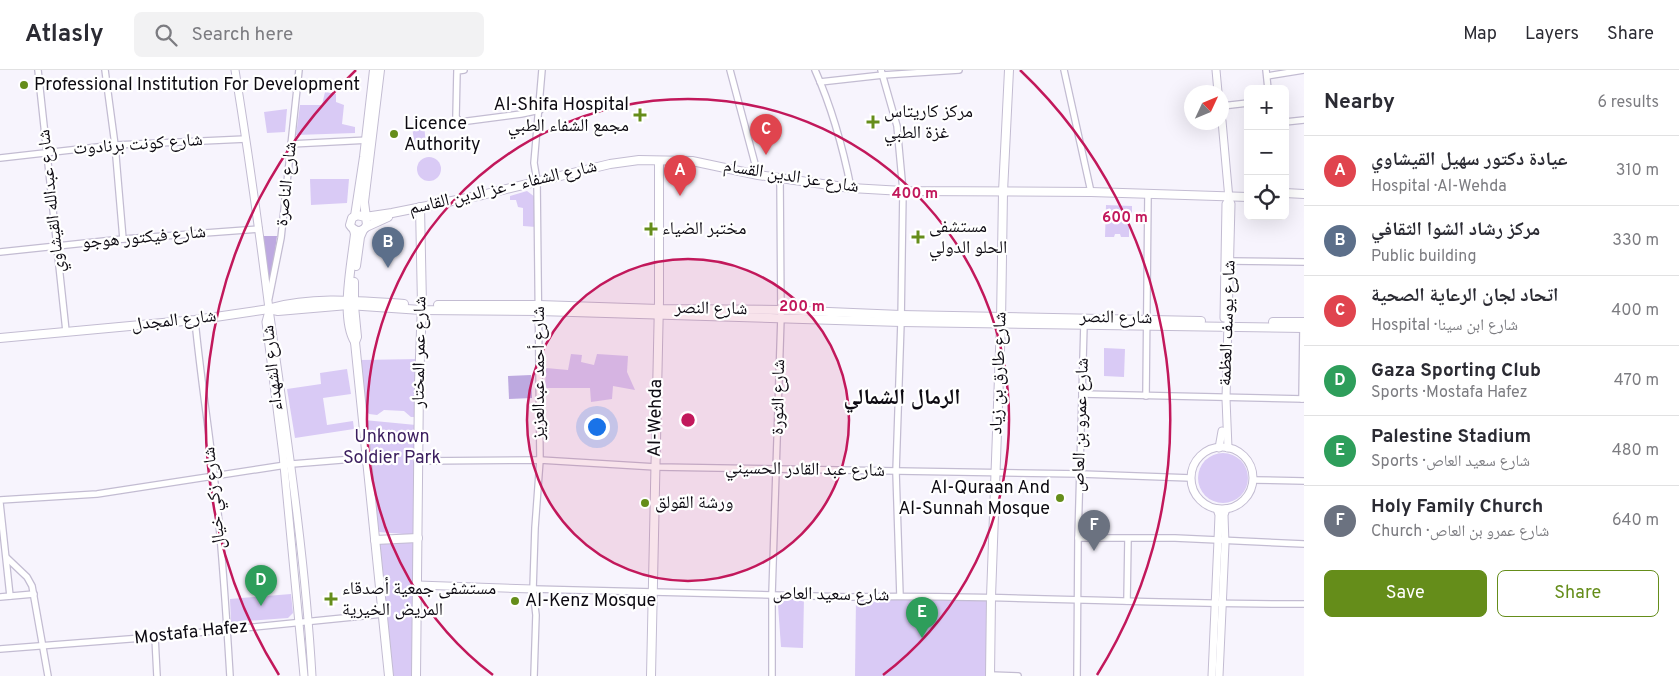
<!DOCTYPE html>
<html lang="en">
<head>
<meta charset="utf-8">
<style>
	:root { --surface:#fff; --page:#f2f2f3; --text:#2b2b33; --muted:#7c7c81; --line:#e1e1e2; --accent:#658d1a }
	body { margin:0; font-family:Overpass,"Noto Naskh Arabic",sans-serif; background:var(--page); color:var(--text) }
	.controls { position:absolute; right:15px; top:15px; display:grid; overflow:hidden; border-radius:8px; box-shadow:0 5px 20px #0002 }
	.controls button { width:45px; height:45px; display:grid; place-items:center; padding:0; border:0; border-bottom:1px solid var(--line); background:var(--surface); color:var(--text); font:25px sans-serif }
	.compass { position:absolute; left:1184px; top:15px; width:45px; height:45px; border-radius:50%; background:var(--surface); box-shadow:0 5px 20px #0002; rotate:46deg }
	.you { position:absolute; left:596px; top:356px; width:18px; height:18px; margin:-12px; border:4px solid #fff; border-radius:50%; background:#1a73e8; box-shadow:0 0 0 8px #1a73e833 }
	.badge { display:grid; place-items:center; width:32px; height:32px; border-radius:50%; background:var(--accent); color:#fff; font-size:16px; font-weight:700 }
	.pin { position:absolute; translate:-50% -41px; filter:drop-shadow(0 1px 2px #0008) }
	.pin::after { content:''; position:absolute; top:26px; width:18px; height:15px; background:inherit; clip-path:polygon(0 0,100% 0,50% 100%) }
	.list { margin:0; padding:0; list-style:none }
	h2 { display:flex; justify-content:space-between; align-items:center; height:65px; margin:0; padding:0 20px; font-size:21px }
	h2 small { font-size:16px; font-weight:400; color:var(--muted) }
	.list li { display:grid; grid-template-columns:32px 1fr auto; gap:15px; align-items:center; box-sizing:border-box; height:70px; padding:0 20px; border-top:1px solid var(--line) }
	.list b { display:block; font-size:19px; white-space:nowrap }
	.list p { margin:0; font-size:16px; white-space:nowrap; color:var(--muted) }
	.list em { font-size:16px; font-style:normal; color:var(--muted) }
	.actions { display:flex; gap:10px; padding:15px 20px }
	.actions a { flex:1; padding:11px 0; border:1px solid var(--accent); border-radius:8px; text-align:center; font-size:18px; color:var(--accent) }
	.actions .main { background:var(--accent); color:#fff }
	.icon { flex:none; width:28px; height:28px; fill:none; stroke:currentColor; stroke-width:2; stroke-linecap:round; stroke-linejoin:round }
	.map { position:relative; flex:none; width:1304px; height:606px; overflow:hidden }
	header { display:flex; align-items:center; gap:30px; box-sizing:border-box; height:70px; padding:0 25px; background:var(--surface); border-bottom:1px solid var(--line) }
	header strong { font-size:24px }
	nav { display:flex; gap:28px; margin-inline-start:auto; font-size:18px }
	.search { width:350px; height:45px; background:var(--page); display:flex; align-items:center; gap:12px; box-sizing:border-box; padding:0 18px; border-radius:8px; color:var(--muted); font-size:19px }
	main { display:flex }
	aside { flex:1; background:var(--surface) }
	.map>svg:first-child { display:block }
	.green { fill:#d9caf5 }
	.forest { fill:#bda9e0 }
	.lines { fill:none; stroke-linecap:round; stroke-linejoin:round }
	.minor-casing { stroke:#c3bcd2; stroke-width:8 }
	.tertiary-casing { stroke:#c3bcd2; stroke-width:9 }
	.secondary-casing { stroke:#c3bcd2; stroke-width:10 }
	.minor { stroke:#fff; stroke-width:5.5 }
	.tertiary { stroke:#fff; stroke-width:7 }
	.secondary { stroke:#fff; stroke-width:8 }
	.ring { fill:none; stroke:#c2185b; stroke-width:2.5 }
	.poi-dot { fill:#658d1a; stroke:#fff; stroke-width:2 }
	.labels { text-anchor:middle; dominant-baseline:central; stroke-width:4.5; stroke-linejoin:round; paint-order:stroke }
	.poi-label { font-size:18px; fill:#0d0a12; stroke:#fff; text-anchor:start }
	.street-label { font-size:18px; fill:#0d0a12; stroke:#fff }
	.park-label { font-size:18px; fill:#3c1f5f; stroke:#fff }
	.district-label { font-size:22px; font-weight:bold; fill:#0d0a12; stroke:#fff }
	.centre { fill:#c2185b; stroke:#fff; stroke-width:2.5 }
	.ring-label { font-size:15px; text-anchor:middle; font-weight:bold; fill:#c2185b; stroke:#fff; stroke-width:4.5; stroke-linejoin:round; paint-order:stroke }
</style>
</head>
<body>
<header>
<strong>Atlasly</strong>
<div class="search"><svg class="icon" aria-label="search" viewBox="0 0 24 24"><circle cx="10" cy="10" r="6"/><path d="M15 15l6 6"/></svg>Search here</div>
<nav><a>Map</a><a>Layers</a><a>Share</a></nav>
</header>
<main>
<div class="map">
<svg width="1304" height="606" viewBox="0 0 1304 606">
	<rect width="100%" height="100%" fill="#f7f4fd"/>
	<g class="green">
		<path d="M325,22L336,24V32L344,35L342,54L355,57V63L296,65L300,35H322Z"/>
		<path d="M287,39L285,62L267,63L264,42Z"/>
		<path d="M424,54L426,76L415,78L412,56Z"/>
		<circle cx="429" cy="99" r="12"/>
		<path d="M310,109H349L347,133L311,135Z"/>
		<path d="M527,121L535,127L536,157L523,156V138L518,137L516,130H510V126Z"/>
		<path d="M1106,135L1132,136V147H1129V167H1121L1120,164H1115L1114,167H1105Z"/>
		<path d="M1104,278L1125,279L1124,307L1104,306Z"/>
		<path d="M571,284L582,285L581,292L594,295L597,284L628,286L627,302L635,320L613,316L612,329L591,332L590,318H545L546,298L568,300Z"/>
		<path d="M418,289L417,347H411L404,341L384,340L377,345L369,344L366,339L360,290Z"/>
		<path d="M347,299L351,324L323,328L327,355L353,351L354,359L295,368L287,319L321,314L320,303Z"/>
		<path d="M364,350L416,355L415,465L379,462L370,406Z"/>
		<circle cx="1223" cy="408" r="25"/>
		<path d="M415,471L414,606H393L378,472Z"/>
		<path d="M291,524L293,543L288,548L231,552L230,529Z"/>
		<path d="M804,527L803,578L781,577L778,535L783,528Z"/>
		<path d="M856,528L990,530L987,606H855Z"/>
	</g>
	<g class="forest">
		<path d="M262,166H277L271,214L268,215Z"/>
		<path d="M531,305L532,328L509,329L508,306Z"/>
	</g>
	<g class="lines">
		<g class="minor-casing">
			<g id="minor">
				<path d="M38,0L66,261"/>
				<path d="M105,0L115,75L123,169"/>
				<path d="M464,0L457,1L456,47L460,52L521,44L540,40"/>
				<path d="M730,0L758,105"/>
				<path d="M815,0C832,38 843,78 851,118"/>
				<path d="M881,0L897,56L903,121L901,252L896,402L900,526"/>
				<path d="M1064,0L1091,122"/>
				<path d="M1266,0L1268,19"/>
				<path d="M1267,6L1304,0"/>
				<path d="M820,12L883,5L959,0"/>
				<path d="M1222,36L1248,33"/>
				<path d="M1285,52L1304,50"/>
				<path d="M291,74L369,70"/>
				<path d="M0,88L115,75L246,69"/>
				<path d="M0,182L123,169L259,159"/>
				<path d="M1230,191L1304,192"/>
				<path d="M269,228L281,168L299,0"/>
				<path d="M195,250C200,302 208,353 214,405C222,472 226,539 230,606"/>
				<path d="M1082,324L1304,329"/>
				<path d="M1146,326L1148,124"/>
				<path d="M1302,329L1303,258"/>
				<path d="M419,391L540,390L656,397L1081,404L1191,408"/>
				<path d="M1253,410L1304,411"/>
				<path d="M0,430L97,424L292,394L366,388"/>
				<path d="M0,433L10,526"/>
				<path d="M1078,468H1175L1304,474"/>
				<path d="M7,488L27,507L32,516L48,606"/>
				<path d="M533,519L852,527C1003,524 1153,535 1304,534"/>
				<path d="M0,527L34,524"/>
				<path d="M1127,531L1128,469"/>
				<path d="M155,567L157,606"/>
				<path d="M0,579L155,567L383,544"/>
				<path d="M990,605L1018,606"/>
				<path d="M534,606L536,545L533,519L535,458L540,390L537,111L534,93L542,0"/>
				<path d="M772,606V524L781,247L780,108"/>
				<path d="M1077,606L1078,468L1084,254"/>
			</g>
		</g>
		<g class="tertiary-casing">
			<g id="tertiary">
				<path d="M235,0C248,80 259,159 269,239C286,361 305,483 312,606"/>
				<path d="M1216,0L1218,22"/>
				<path d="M1222,51L1229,129L1231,134L1226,329L1228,378"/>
				<path d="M269,241L266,252L283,385L304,606"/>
				<path d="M1224,248L1226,134L1229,129"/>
				<circle cx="1222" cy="408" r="31"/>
				<path d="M1219,378L1222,361"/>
				<path d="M418,515L533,519"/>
				<path d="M1212,606L1218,470L1219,445L1217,439"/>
				<path d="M1219,606L1225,474L1224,445L1226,439"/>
			</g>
		</g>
		<g class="secondary-casing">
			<g id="secondary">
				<path d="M380,0L364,132L367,155C363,163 355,163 350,155L352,148L357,145L365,147L392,143L482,125L610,94L639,90L692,91L758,105L851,118L903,121L1091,122L1248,127"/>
				<path d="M1285,123L1304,124"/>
				<path d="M355,146L364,87L374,0"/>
				<path d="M366,157L388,147"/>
				<path d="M354,160L355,164C352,192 340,248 355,272L389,606"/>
				<path d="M356,196L360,167L363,160"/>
				<path d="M354,212V236L357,267L355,272"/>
				<path d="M438,235H539L659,239L781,240L901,245L1201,251"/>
				<path d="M271,238C314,226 360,231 404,234"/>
				<path d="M1273,252H1304"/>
				<path d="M0,268L195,250L269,239L278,241L348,235L421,240L539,241L901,252L1304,258"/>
				<path d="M375,470L418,468"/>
				<path d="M416,606L419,313L422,235L420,137"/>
				<path d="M651,606L659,231V91"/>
				<path d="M990,606L991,527L1001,252L1003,122L1009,0"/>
			</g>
		</g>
		<use href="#minor" class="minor"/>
		<use href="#tertiary" class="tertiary"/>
		<use href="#secondary" class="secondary"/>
	</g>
	<circle cx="688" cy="350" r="161" fill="#c2185b" fill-opacity=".12"/>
	<g class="ring">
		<circle cx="688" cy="350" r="161"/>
		<path d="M493 605A321 321 0 1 1 883 605"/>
		<path d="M279 605A482 482 0 0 1 356 0M1020 0A482 482 0 0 1 1097 605"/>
	</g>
	<g class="poi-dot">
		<circle cx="24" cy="15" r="5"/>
		<path d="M637.5 37.5h5v5h5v5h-5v5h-5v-5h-5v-5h5z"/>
		<path d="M870.5 44.5h5v5h5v5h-5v5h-5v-5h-5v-5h5z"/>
		<circle cx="394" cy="64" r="5"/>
		<path d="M648.5 151.5h5v5h5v5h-5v5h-5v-5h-5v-5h5z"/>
		<path d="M915.5 159.5h5v5h5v5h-5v5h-5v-5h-5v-5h5z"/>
		<circle cx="1060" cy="428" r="5"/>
		<circle cx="645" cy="433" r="5"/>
		<path d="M328.5 521.5h5v5h5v5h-5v5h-5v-5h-5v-5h5z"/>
		<circle cx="515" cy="531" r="5"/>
	</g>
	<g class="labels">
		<g class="poi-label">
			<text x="34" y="15">Professional Institution For Development</text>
			<text x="629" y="35" text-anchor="end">Al-Shifa Hospital<tspan x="629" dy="21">مجمع الشفاء الطبي</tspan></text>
			<text x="884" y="42">مركز كاريتاس<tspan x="884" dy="21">غزة الطبي</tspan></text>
			<text x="404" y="54">Licence<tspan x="404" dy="21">Authority</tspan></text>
			<text x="929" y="157">مستشفى<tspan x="929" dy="21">الحلو الدولي</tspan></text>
			<text x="662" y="159">مختبر الضياء</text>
			<text x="1050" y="418" text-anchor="end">Al-Quraan And<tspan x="1050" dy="21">Al-Sunnah Mosque</tspan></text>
			<text x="655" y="433">ورشة القولق</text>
			<text x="342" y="519">مستشفى جمعية أصدقاء<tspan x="342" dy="21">المريض الخيرية</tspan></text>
			<text x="525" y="531">Al-Kenz Mosque</text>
		</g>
		<g class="street-label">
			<text transform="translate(138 75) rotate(-4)">شارع كونت برنادوت</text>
			<text transform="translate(791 107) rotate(9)">شارع عز الدين القسام</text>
			<text transform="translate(287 114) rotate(-84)">شارع الناصرة</text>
			<text transform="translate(503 118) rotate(-13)">شارع الشفاء - عز الدين القاسم</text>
			<text transform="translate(52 131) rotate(-96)">شارع عبدالله القيشاوي</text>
			<text transform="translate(144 168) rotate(-5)">شارع فيكتور هوجو</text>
			<text transform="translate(711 239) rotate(1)">شارع النصر</text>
			<text transform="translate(1116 248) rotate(1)">شارع النصر</text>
			<text transform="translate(174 251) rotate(-6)">شارع المجدل</text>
			<text transform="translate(1228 253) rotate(-88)">شارع يوسف العظمة</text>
			<text transform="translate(420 282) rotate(-89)">شارع عمر المختار</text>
			<text transform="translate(273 298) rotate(-96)">شارع الشهداء</text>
			<text transform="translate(539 303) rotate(-90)">شارع أحمد عبدالعزيز</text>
			<text transform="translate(999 303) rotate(-88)">شارع طارق بن زياد</text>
			<text transform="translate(779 327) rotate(-89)">شارع الثورة</text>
			<text transform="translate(656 348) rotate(-89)">Al-Wehda</text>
			<text transform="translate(1081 355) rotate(-88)">شارع عمرو بن العاص</text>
			<text transform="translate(805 400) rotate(1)">شارع عبد القادر الحسيني</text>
			<text transform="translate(215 428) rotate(-96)">شارع زكي خيال</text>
			<text transform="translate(831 525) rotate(1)">شارع سعيد العاص</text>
			<text transform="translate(191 563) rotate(-6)">Mostafa Hafez</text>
		</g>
		<g class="park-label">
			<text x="392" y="367">Unknown<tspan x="392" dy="21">Soldier Park</tspan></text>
		</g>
		<g class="district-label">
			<text x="902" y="328">الرمال الشمالي</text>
		</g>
	</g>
	<circle cx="688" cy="350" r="8" class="centre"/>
	<g class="ring-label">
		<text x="915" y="128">400 m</text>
		<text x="1125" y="152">600 m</text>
		<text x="802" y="241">200 m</text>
	</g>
</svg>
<div class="controls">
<button>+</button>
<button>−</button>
<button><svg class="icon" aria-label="locate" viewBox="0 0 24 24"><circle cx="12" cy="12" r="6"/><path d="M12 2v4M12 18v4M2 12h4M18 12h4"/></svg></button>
</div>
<svg class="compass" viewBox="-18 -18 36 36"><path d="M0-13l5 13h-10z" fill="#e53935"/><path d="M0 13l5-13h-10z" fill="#7c7c81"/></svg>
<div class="you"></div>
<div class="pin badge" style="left:680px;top:126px;background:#e0444e">A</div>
<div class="pin badge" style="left:388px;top:198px;background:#5c6f8a">B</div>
<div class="pin badge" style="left:766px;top:85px;background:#e0444e">C</div>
<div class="pin badge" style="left:261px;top:536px;background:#2e9e5b">D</div>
<div class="pin badge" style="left:922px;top:568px;background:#2e9e5b">E</div>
<div class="pin badge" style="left:1094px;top:481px;background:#6b7280">F</div>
</div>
<aside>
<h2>Nearby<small>6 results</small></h2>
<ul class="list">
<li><span class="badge" style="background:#e0444e">A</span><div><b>عيادة دكتور سهيل القيشاوي</b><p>Hospital · Al-Wehda</p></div><em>310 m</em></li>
<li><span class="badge" style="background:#5c6f8a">B</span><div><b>مركز رشاد الشوا الثقافي</b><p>Public building</p></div><em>330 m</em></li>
<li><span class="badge" style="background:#e0444e">C</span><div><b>اتحاد لجان الرعاية الصحية</b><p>Hospital · شارع ابن سينا</p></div><em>400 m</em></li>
<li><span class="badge" style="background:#2e9e5b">D</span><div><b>Gaza Sporting Club</b><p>Sports · Mostafa Hafez</p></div><em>470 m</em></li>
<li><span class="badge" style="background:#2e9e5b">E</span><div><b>Palestine Stadium</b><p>Sports · شارع سعيد العاص</p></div><em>480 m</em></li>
<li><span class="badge" style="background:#6b7280">F</span><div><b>Holy Family Church</b><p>Church · شارع عمرو بن العاص</p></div><em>640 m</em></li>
</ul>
<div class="actions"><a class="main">Save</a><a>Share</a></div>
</aside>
</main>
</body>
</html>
